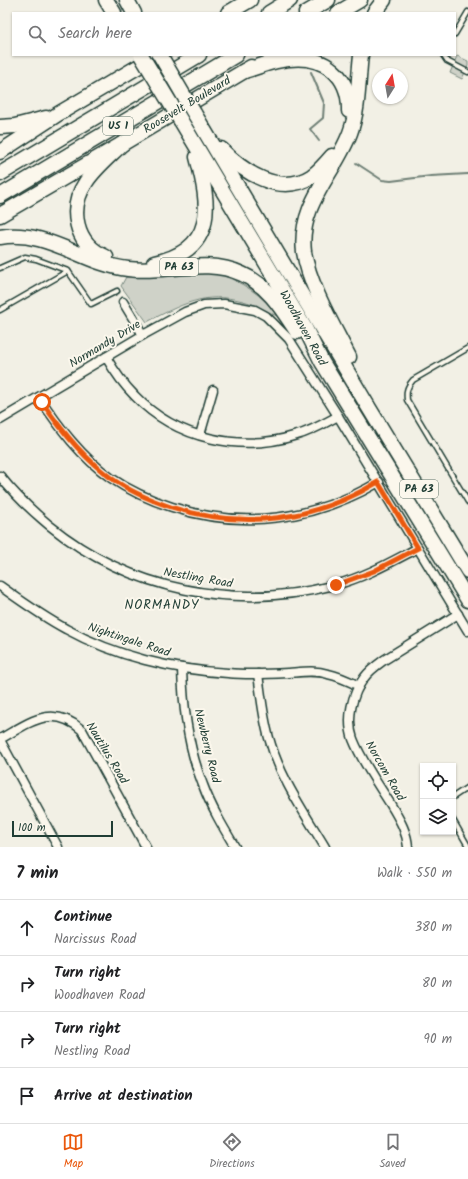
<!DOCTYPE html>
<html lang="en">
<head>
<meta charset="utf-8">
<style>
	:root { --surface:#fff; --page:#f6f6f6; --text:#202124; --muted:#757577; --line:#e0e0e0; --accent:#ea580c }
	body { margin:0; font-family:Kalam,sans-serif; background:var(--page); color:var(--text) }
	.controls { position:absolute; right:12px; bottom:12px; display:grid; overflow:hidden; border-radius:0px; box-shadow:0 1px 3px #0004 }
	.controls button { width:36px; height:36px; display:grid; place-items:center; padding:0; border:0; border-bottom:1px solid var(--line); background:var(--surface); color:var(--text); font:20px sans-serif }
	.compass { position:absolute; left:372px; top:68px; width:36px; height:36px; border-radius:50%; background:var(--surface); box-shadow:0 1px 3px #0004; rotate:11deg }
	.scale { position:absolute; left:12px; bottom:10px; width:101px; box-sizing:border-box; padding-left:4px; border:2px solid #1f3d34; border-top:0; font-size:11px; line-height:14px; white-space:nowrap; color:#1f3d34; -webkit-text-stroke:3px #fbf7ec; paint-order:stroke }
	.stop { position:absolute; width:12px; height:12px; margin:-9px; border:3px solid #ea580c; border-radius:50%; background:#fff }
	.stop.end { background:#ea580c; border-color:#fff; box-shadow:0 1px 4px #0008 }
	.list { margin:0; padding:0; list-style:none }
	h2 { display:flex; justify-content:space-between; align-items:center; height:52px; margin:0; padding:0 16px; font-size:17px }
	h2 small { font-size:13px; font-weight:400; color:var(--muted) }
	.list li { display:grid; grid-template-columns:26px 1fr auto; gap:12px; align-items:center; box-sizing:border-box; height:56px; padding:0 16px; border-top:1px solid var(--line) }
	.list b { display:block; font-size:15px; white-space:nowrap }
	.list p { margin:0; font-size:13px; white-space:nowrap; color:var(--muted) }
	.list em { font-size:13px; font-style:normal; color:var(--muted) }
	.icon { flex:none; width:22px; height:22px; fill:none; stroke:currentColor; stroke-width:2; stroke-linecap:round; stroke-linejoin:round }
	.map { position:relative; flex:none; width:468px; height:847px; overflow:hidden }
	.search { position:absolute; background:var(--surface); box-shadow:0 1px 3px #0004; left:12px; right:12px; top:12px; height:44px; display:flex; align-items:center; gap:10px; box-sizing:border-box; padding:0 14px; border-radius:0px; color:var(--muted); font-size:15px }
	.sheet { height:276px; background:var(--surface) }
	nav { display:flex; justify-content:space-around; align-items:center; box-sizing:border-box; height:56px; border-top:1px solid var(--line); background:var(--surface); font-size:11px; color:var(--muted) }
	nav a { display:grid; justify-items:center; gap:2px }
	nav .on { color:var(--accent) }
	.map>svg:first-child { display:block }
	.green { fill:#cfd2c8; stroke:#77887e }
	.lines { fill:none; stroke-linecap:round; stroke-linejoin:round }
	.stream { stroke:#6e7f75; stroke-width:2 }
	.lane-casing { stroke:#1f3d34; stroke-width:7 }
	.street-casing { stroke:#1f3d34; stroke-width:11 }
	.highway-casing { stroke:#1f3d34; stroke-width:17 }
	.lane { stroke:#fbf7ec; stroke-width:4 }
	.street { stroke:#fbf7ec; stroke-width:8 }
	.highway { stroke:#fbf7ec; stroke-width:14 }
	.highway-bridge-casing { stroke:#1f3d34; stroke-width:17; stroke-linecap:butt }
	.highway-bridge { stroke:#fbf7ec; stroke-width:14 }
	.route { stroke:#ea580c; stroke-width:5 }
	.labels { text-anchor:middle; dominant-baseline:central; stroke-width:4; stroke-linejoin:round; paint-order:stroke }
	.shield { fill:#fbf7ec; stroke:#61756b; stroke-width:1 }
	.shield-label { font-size:11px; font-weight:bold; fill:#1f3d34 }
	.street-label { font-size:12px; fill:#1f3d34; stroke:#fbf7ec }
	.neighbourhood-label { font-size:13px; letter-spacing:1px; fill:#1f3d34; stroke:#fbf7ec }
</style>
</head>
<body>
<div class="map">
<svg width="468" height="847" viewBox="0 0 468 847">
	<rect width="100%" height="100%" fill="#f2f0e5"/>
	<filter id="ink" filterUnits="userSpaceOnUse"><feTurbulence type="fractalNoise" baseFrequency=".025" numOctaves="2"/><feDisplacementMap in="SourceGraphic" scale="8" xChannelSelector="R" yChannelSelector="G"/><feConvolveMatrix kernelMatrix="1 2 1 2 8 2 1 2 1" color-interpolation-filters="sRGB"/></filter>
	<g filter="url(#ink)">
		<g class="green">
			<path d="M457,56L468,61V66L462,79L450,73Z"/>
			<path d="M217,273C241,282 263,294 277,316C266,311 255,304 243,301C205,291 180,305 147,322L121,286L126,277Z"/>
		</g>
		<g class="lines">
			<g class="stream">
				<path d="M311,72L324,103L323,118L310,129L319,141"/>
				<path d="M356,163L382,180L391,181L431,176L468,174"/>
			</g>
			<g class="lane-casing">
				<g id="lane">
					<path d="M455,34L468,12"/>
					<path d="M443,55L447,61L468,72"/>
					<path d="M0,268L25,257L36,259L68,271"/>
					<path d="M0,310L68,271L91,304L117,291"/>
					<path d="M468,348L413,380C407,387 406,391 407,400L468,502"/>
					<path d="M453,797L468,787"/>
					<path d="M453,820L468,846"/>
				</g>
			</g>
			<g class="street-casing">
				<g id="street">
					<path d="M123,302L143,335"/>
					<path d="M106,357C114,371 123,384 135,396C176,439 241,453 297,435C312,431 325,423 338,416"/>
					<path d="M39,397C59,427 81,457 111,478C130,491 150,500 172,507C243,530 314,520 379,482"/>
					<path d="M0,420L143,335L185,312L204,305L224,304L255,310L266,316L289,339L338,416L468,631"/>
					<path d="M200,435L213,390"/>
					<path d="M0,476C14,494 31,510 49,525C130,591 235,611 335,585C365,577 391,562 418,548"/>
					<path d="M0,586C21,601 43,617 66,629C115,656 173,670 228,673C248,675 268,674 289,673C302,672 315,670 328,674C338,676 349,681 359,686"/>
					<path d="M182,668C183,707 188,748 203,785C211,807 223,827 235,847"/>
					<path d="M258,674C261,695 263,717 269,738C280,778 304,812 325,847"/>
					<path d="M0,739C29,723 52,703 82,730L146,847"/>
					<path d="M0,740L58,847"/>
					<path d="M408,847C407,831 399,819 391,805C378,784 362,762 353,739C346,719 352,694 364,678C369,671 377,665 384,660L458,614"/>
				</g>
			</g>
			<g class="highway-casing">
				<g id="highway">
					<path d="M106,0L114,13"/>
					<path d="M127,0L134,13"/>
					<path d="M228,13L250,0"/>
					<path d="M269,13L290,0"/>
					<path d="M306,13L328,0"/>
					<path d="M338,13L360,0"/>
					<path d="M374,13L384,0"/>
					<path d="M244,71C259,67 273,60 289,59C324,55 350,75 349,111"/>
					<path d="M194,113L369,408L468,571"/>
					<path d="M181,121L305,328L322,362L468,600"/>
					<path d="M0,127L15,126L46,118"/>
					<path d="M221,149C243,172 280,197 312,176C319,171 326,163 332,156"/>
					<path d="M0,152L58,114L158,55"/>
					<path d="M0,174L199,55"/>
					<path d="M0,196L236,55"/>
					<path d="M0,215L122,144L251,67"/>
					<path d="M0,237C48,229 83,264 128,269C167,274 205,257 242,274C269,286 282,309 297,332"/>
					<path d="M106,257C75,244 68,209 86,182C95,168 110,156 122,144"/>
					<path d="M154,263C217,250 210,206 197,157"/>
					<path d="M349,357C334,327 309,285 304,252C298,205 335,173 350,133C359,109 358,80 361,55"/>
				</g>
			</g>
			<use href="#lane" class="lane"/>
			<use href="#street" class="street"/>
			<use href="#highway" class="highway"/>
			<g class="highway-bridge-casing">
				<g id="highway-bridge">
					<path d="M141,55L181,121"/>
					<path d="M160,55L194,113"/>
				</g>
			</g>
			<use href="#highway-bridge" class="highway-bridge"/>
		</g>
	</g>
	<g class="lines" filter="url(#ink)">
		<path class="route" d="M42,402C61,430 83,458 111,478C129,491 150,500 171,507C243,530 314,521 378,482L418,548L374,571L336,585"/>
	</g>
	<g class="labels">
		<g class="shield">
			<rect x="103" y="117" width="30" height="18" rx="3"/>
			<rect x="160" y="258" width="38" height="18" rx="3"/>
			<rect x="400" y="480" width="38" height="18" rx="3"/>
		</g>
		<g class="shield-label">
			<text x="118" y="126">US 1</text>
			<text x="179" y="267">PA 63</text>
			<text x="419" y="489">PA 63</text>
		</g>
		<g class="street-label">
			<text transform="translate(187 105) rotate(-31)">Roosevelt Boulevard</text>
			<text transform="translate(303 328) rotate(61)">Woodhaven Road</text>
			<text transform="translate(105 344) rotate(-31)">Normandy Drive</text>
			<text transform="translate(198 578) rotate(10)">Nestling Road</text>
			<text transform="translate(129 640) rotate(18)">Nightingale Road</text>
			<text transform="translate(207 746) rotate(76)">Newberry Road</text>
			<text transform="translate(107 753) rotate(59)">Nautilus Road</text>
			<text transform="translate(385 771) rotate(60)">Norcom Road</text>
		</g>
		<g class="neighbourhood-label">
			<text x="162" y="605">NORMANDY</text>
		</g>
	</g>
</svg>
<div class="controls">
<button><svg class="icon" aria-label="locate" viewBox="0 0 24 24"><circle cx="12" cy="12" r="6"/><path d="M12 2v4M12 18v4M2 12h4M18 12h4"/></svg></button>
<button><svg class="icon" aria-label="layers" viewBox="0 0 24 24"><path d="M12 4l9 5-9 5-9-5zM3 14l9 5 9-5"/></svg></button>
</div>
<svg class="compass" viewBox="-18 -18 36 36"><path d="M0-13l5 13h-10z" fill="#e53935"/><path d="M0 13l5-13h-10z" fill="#757577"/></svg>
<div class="scale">100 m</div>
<div class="stop" style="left:42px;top:402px"></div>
<div class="stop end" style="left:336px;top:585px"></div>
<div class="search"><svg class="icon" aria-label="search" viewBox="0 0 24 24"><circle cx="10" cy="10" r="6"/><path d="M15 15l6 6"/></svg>Search here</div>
</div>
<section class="sheet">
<h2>7 min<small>Walk · 550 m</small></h2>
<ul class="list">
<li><svg class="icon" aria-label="ahead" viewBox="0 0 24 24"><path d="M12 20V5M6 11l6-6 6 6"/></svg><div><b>Continue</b><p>Narcissus Road</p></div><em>380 m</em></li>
<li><svg class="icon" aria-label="right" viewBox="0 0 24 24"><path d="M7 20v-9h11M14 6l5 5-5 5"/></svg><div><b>Turn right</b><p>Woodhaven Road</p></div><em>80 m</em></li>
<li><svg class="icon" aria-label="right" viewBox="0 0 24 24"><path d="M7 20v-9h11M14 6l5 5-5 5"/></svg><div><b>Turn right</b><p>Nestling Road</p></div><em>90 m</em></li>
<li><svg class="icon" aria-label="arrive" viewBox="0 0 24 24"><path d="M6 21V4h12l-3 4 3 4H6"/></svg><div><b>Arrive at destination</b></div></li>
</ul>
</section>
<nav>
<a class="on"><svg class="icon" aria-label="map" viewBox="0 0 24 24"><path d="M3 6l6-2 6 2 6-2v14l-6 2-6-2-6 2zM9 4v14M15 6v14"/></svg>Map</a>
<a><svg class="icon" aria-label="directions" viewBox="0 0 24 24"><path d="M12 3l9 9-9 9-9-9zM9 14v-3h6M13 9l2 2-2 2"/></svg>Directions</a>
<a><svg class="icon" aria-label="saved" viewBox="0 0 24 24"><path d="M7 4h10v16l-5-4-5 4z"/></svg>Saved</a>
</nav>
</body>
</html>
